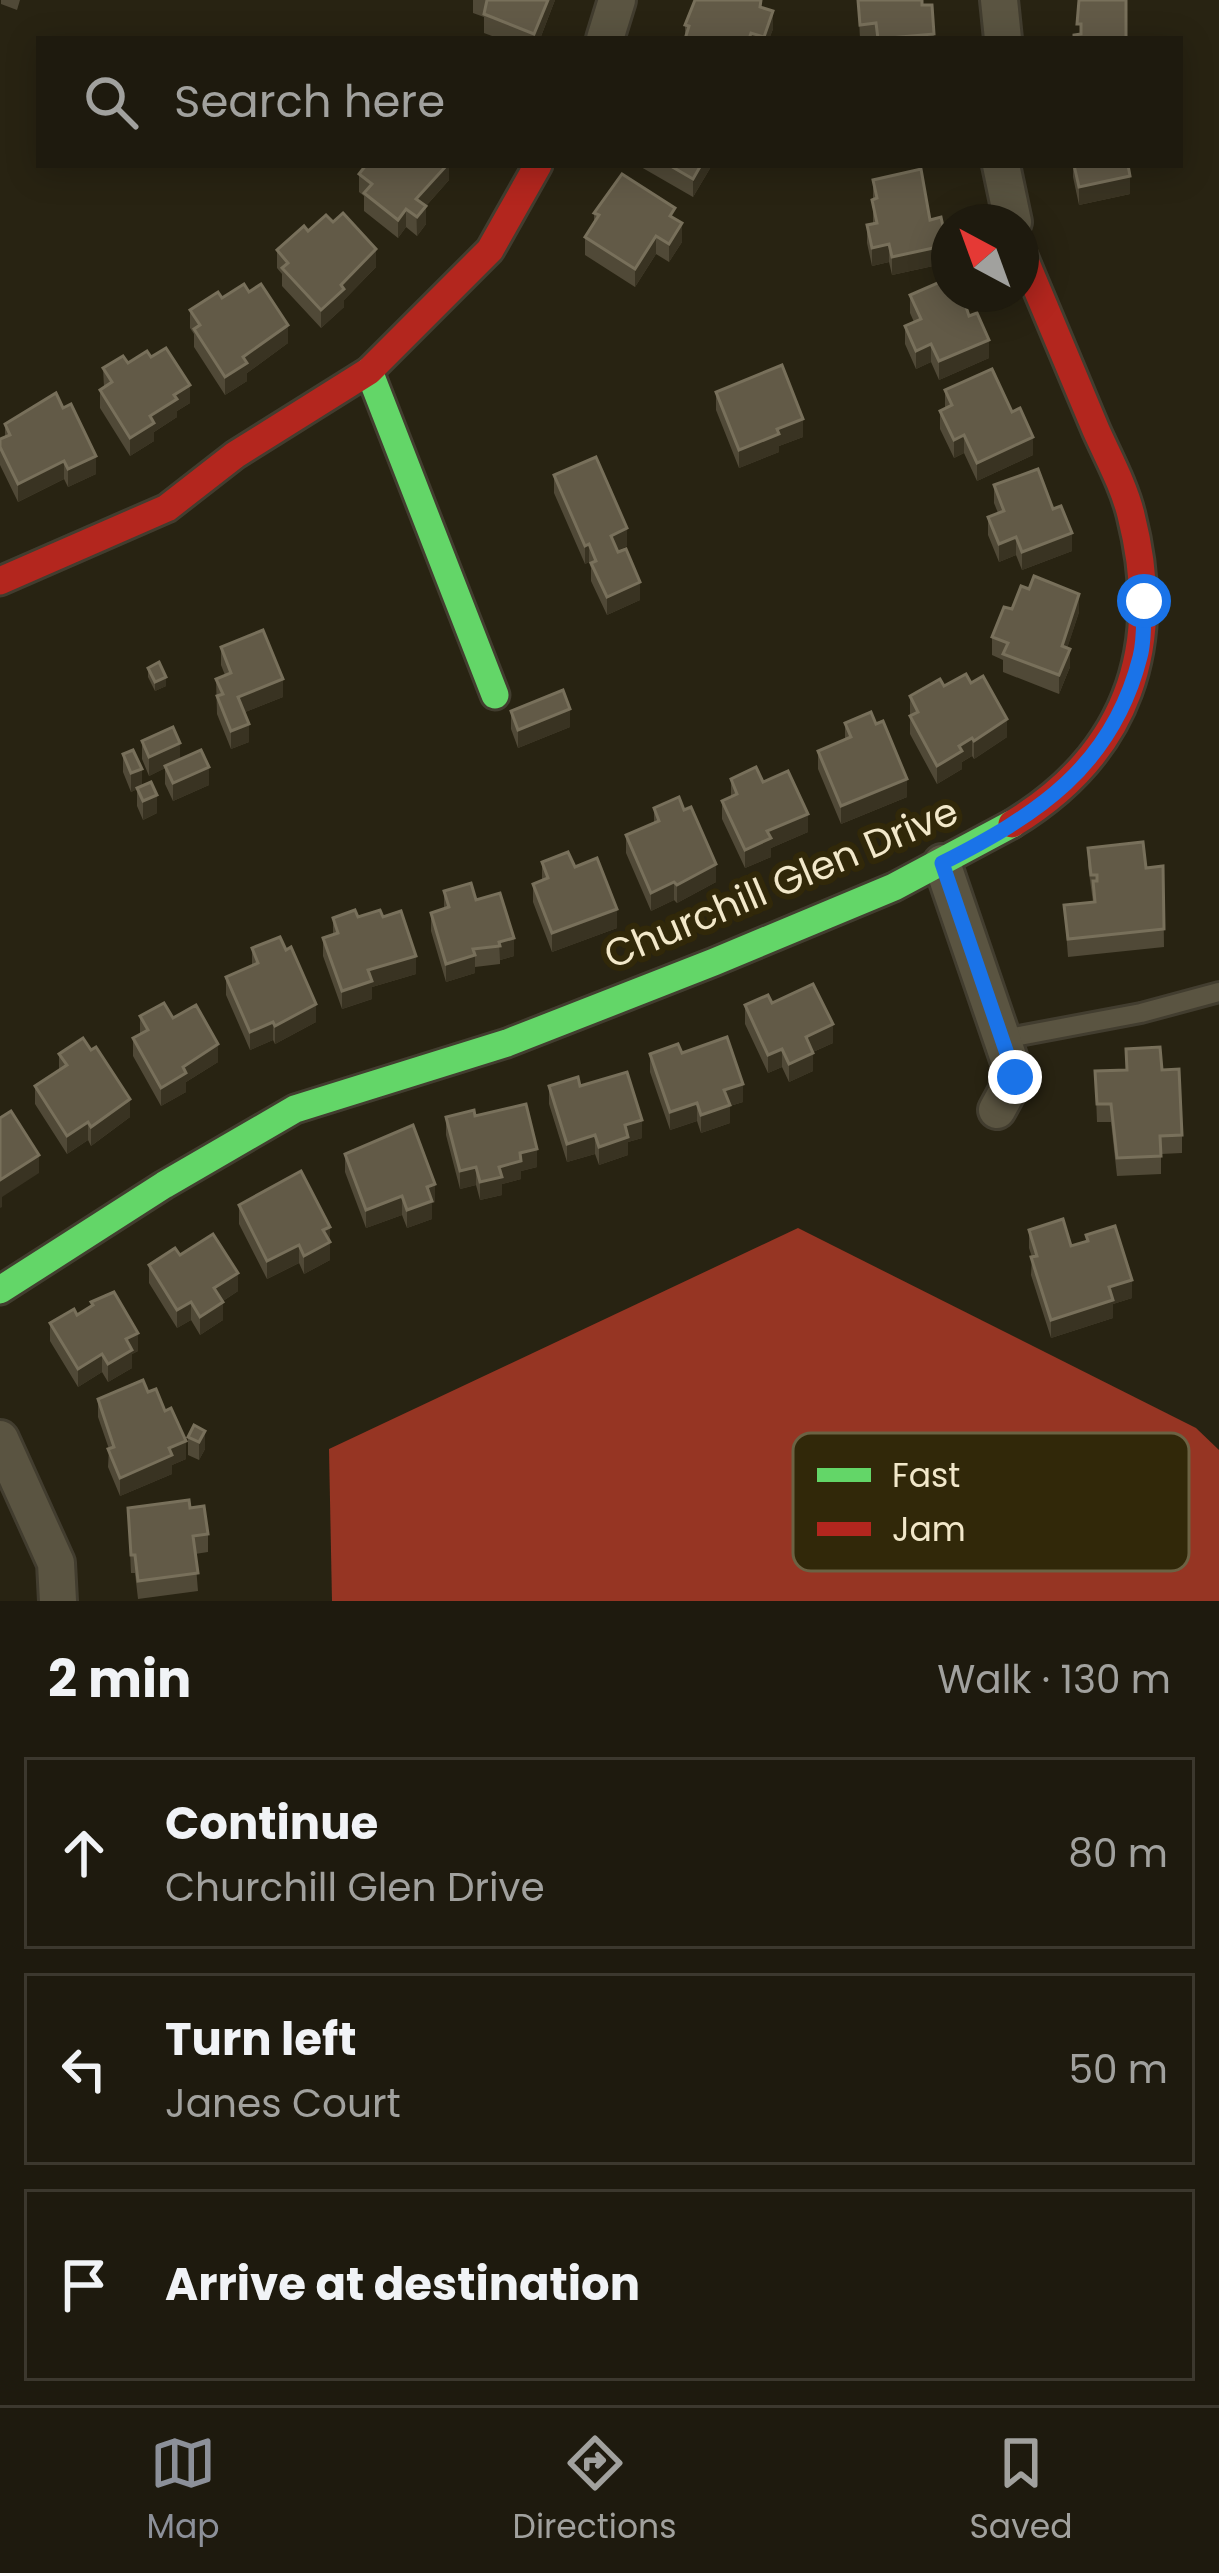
<!DOCTYPE html>
<html lang="en">
<head>
<meta charset="utf-8">
<style>
	:root { --surface:#1e1a0e; --page:#2b271c; --text:#f1f3f6; --muted:#a1a19e; --line:#3c382e; --accent:#8c9099 }
	body { margin:0; font-family:Poppins,sans-serif; background:var(--page); color:var(--text) }
	.compass { position:absolute; left:931px; top:204px; width:108px; height:108px; border-radius:50%; background:var(--surface); box-shadow:0 6px 30px #0003; rotate:319deg }
	.stop { position:absolute; width:36px; height:36px; margin:-27px; border:9px solid #1a73e8; border-radius:50%; background:#fff }
	.stop.end { background:#1a73e8; border-color:#fff; box-shadow:0 3px 12px #0008 }
	.list { margin:0; padding:0; list-style:none }
	h2 { display:flex; justify-content:space-between; align-items:center; height:156px; margin:0; padding:0 48px; font-size:51px }
	h2 small { font-size:39px; font-weight:400; color:var(--muted) }
	.list li { display:grid; grid-template-columns:78px 1fr auto; gap:36px; align-items:center; box-sizing:border-box; height:192px; margin:0 24px 24px; padding:0 24px; border:3px solid var(--line); border-radius:0px }
	.list b { display:block; font-size:45px; white-space:nowrap }
	.list p { margin:0; font-size:39px; white-space:nowrap; color:var(--muted) }
	.list em { font-size:39px; font-style:normal; color:var(--muted) }
	.icon { flex:none; width:66px; height:66px; fill:none; stroke:currentColor; stroke-width:2; stroke-linecap:round; stroke-linejoin:round }
	.map { position:relative; flex:none; width:1219px; height:1601px; overflow:hidden }
	.search { position:absolute; background:var(--surface); box-shadow:0 6px 30px #0003; left:36px; right:36px; top:36px; height:132px; display:flex; align-items:center; gap:30px; box-sizing:border-box; padding:0 42px; border-radius:0px; color:var(--muted); font-size:45px }
	.sheet { height:804px; background:var(--surface) }
	nav { display:flex; justify-content:space-around; align-items:center; box-sizing:border-box; height:168px; border-top:3px solid var(--line); background:var(--surface); font-size:33px; color:var(--muted) }
	nav a { display:grid; justify-items:center; gap:6px }
	nav .on { color:var(--accent) }
	.map>svg:first-child { display:block }
	.forest { fill:#963523 }
	.lines { fill:none; stroke-linecap:round; stroke-linejoin:round }
	.lane-casing { stroke:#423d2f; stroke-width:24 }
	.street-casing { stroke:#423d2f; stroke-width:42 }
	.fast-casing { stroke:#423d2f; stroke-width:33 }
	.jam-casing { stroke:#423d2f; stroke-width:33 }
	.lane { stroke:#5a5441; stroke-width:18 }
	.street { stroke:#5a5441; stroke-width:36 }
	.fast { stroke:#63d668; stroke-width:27 }
	.jam { stroke:#b3261e; stroke-width:27 }
	.wall { fill:#504937 }
	.shaded-wall { fill:#393322 }
	.building { fill:#625a47; stroke:#78705b; stroke-width:3 }
	.route { stroke:#1a73e8; stroke-width:15 }
	.labels { text-anchor:middle; dominant-baseline:central; stroke-width:12; stroke-linejoin:round; paint-order:stroke }
	.street-label { font-size:39px; fill:#f2e8ca; stroke:#312809 }
	.key { fill:#312809; stroke:#6b6243; stroke-width:3 }
	.key-label { font-size:33px; fill:#f2e8ca }
</style>
</head>
<body>
<div class="map">
<svg width="1219" height="1601" viewBox="0 0 1219 1601">
	<rect width="100%" height="100%" fill="#282312"/>
	<path class="forest" d="M798,1228L1196,1428L1219,1450V1601H332L329,1449Z"/>
	<g class="lines">
		<g class="lane-casing">
			<path id="lane" d="M1003,1039L1141,1013L1219,992"/>
		</g>
		<g class="street-casing">
			<g id="street">
				<path d="M999,0L1003,39"/>
				<path d="M605,39L617,0"/>
				<path d="M1001,165L1013,222"/>
				<path d="M942,863L1015,1077L997,1110"/>
				<path d="M0,1439L56,1563L58,1601"/>
			</g>
		</g>
		<g class="fast-casing">
			<g id="fast">
				<path d="M369,371L495,695"/>
				<path d="M0,1290L164,1185L295,1109L507,1043L714,962L894,887L1012,824"/>
			</g>
		</g>
		<g class="jam-casing">
			<g id="jam">
				<path d="M0,581L167,508L235,455L369,371L490,250L538,165"/>
				<path d="M1012,824C1129,753 1164,646 1131,515C1124,486 1108,457 1096,430C1071,370 1046,311 1021,251"/>
			</g>
		</g>
		<use href="#lane" class="lane"/>
		<use href="#street" class="street"/>
		<use href="#fast" class="fast"/>
		<use href="#jam" class="jam"/>
	</g>
	<g class="wall">
		<path d="M1,0H20L17,10L1,4Z"/>
		<path d="M473,0H555L540,39H500L484,33V17L473,13Z"/>
		<path d="M858,0L932,5L934,39H860Z"/>
		<path d="M762,8L773,29L769,39H685V25Z"/>
		<path d="M449,165V180L426,206V224L417,236L406,227L398,238L364,211V196L359,192V174Z"/>
		<path d="M641,165H712L693,197L641,167Z"/>
		<path d="M1073,165H1128L1130,194L1079,205L1073,177Z"/>
		<path d="M873,180L930,220L947,263L892,275L889,262L872,266L867,243V225L873,224Z"/>
		<path d="M594,213L675,219L682,242L669,262L656,254L635,287L585,255V237L594,223Z"/>
		<path d="M308,231L376,267L344,300V307L321,328L282,286V274L277,268V250Z"/>
		<path d="M910,295L969,316L989,358L939,380L931,362L916,369L905,344V326L914,322L910,313Z"/>
		<path d="M222,298L288,343L247,373V381L225,395L194,347V334L190,328V310Z"/>
		<path d="M151,357L190,403L177,411V417L154,432V441L130,456L100,408V390L104,387L103,368Z"/>
		<path d="M945,390L1033,455L977,481L964,453L954,458L940,429V411L945,408Z"/>
		<path d="M716,392L803,437L779,446V452L739,468L716,410Z"/>
		<path d="M63,408L96,474L68,487L64,479L18,502L0,465V439L5,437V424Z"/>
		<path d="M554,475L627,546L617,550L640,600L607,615L591,581V568L589,562L585,564L554,493Z"/>
		<path d="M994,485L1053,509L1072,551L1022,570L1016,555L999,562L988,535V517L998,513L994,503Z"/>
		<path d="M1012,609L1079,612L1067,648L1070,667L1059,694L1003,672V660L992,655V637Z"/>
		<path d="M221,647L283,697L245,712L249,742L231,749L217,714L216,679L225,675L221,665Z"/>
		<path d="M148,668L166,686L155,691L148,677Z"/>
		<path d="M944,686L1007,737L974,759L972,756L962,762V769L937,784L910,734V696Z"/>
		<path d="M511,711L570,727L518,748L511,729Z"/>
		<path d="M845,723L876,724L907,797L841,824L818,769V751L845,740Z"/>
		<path d="M142,741L180,759L209,785L173,801L165,784V768L149,776L142,759Z"/>
		<path d="M123,754L142,786L157,813L143,820L137,806V789L131,792L123,772Z"/>
		<path d="M731,779L763,782L808,832L771,848V857L745,868L722,819V801L731,797Z"/>
		<path d="M654,808L716,882L677,903L674,900L651,911L626,853V835L654,823Z"/>
		<path d="M1088,848L1146,868L1163,866L1164,947L1068,957L1064,905L1093,902L1088,866Z"/>
		<path d="M542,862L575,867L617,928L552,952L533,902V884L542,880Z"/>
		<path d="M444,891L476,900L514,956L500,960V964L475,967V973L446,982L431,931V913L444,909Z"/>
		<path d="M383,917L416,974L372,987V999L342,1009L323,956V938L333,935V918Z"/>
		<path d="M252,948L316,1022L275,1044L273,1040L250,1050L226,995V977L252,965Z"/>
		<path d="M745,1005L833,1043L813,1052V1071L789,1082L782,1067L768,1073L745,1024Z"/>
		<path d="M140,1016L173,1018L218,1062L186,1082V1092L161,1106L133,1056V1038L140,1034Z"/>
		<path d="M1126,1049L1162,1070L1182,1135V1153L1161,1154V1174L1117,1176L1111,1122H1097L1095,1071L1126,1070Z"/>
		<path d="M682,1053L743,1102L730,1106V1123L701,1133L697,1121L670,1130L650,1072V1054Z"/>
		<path d="M59,1054L130,1117L91,1146L88,1140L67,1154L35,1104V1086L59,1070Z"/>
		<path d="M549,1086H580L642,1138L628,1142V1155L599,1165L595,1154L567,1162L549,1104Z"/>
		<path d="M475,1116L537,1167L521,1171V1179L502,1184V1195L480,1200L476,1185L460,1189L446,1135V1117Z"/>
		<path d="M345,1154L435,1202L432,1203V1219L407,1228L402,1215L366,1228L345,1172Z"/>
		<path d="M239,1205L330,1227V1260L304,1274L299,1263L267,1279L239,1224Z"/>
		<path d="M1029,1230L1071,1246L1086,1242V1235L1132,1298L1113,1304V1318L1051,1338L1031,1275L1032,1257L1029,1248Z"/>
		<path d="M180,1255L238,1291L223,1301V1320L200,1335L191,1320L177,1328L149,1283V1265Z"/>
		<path d="M91,1302L138,1351L132,1354V1368L108,1382L102,1372L78,1387L50,1341V1323L77,1315L91,1307Z"/>
		<path d="M148,1392L165,1411L186,1459L172,1465V1474L120,1496L108,1467L109,1449L98,1417V1399Z"/>
		<path d="M194,1425L205,1449L199,1460L188,1455V1437Z"/>
		<path d="M128,1508H190L208,1534V1552L195,1554L198,1591L138,1599L135,1573H131Z"/>
	</g>
	<g class="shaded-wall">
		<path d="M548,0H555L540,39H534V34Z"/>
		<path d="M773,11V29L769,39H764Z"/>
		<path d="M447,165H449V180L426,206V224L417,236L416,199Z"/>
		<path d="M701,165H712L693,197V179Z"/>
		<path d="M1130,176V194L1079,205V187Z"/>
		<path d="M406,209V227L398,238V220Z"/>
		<path d="M682,223V242L669,262V244Z"/>
		<path d="M656,236V254L635,287V269Z"/>
		<path d="M889,244V262L872,266V248Z"/>
		<path d="M947,245V263L892,275V257Z"/>
		<path d="M376,249V267L344,300V307L321,328V310L341,285Z"/>
		<path d="M288,325V343L247,373V381L225,395V377L243,357Z"/>
		<path d="M989,340V358L939,380V361Z"/>
		<path d="M931,344V362L916,369V351Z"/>
		<path d="M190,385V403L177,411V417L154,432V441L130,456V438L150,416L174,395Z"/>
		<path d="M803,419V437L779,446V452L739,468V450L777,429Z"/>
		<path d="M964,435V453L954,458V440Z"/>
		<path d="M1033,437V455L977,481V463Z"/>
		<path d="M96,456V474L68,487V469Z"/>
		<path d="M64,461V479L18,502V484Z"/>
		<path d="M627,528V546L611,554V536Z"/>
		<path d="M1072,533V551L1022,570V552Z"/>
		<path d="M1016,537V555L999,562V544Z"/>
		<path d="M589,544V562L585,564V546Z"/>
		<path d="M640,582V600L607,615V597Z"/>
		<path d="M1079,594V612L1062,664V646Z"/>
		<path d="M1070,649V667L1059,694V675Z"/>
		<path d="M166,677V686L155,691V682Z"/>
		<path d="M283,679V697L238,715V697Z"/>
		<path d="M570,709V727L518,748V730Z"/>
		<path d="M1007,719V737L974,759V741Z"/>
		<path d="M249,724V742L231,749V731Z"/>
		<path d="M972,738V756L962,762V769L937,784V766L959,746Z"/>
		<path d="M180,743V761L149,776V757Z"/>
		<path d="M209,767V785L173,801V783Z"/>
		<path d="M142,769V787L131,792V773Z"/>
		<path d="M907,779V797L841,824V806Z"/>
		<path d="M157,795V813L143,820V801Z"/>
		<path d="M808,814V832L771,848V857L745,868V850L767,831Z"/>
		<path d="M716,864V882L677,903V885Z"/>
		<path d="M674,882V900L651,911V893Z"/>
		<path d="M617,909V928L552,952V933Z"/>
		<path d="M514,938V956L500,960L499,942Z"/>
		<path d="M475,955V973L446,982V964Z"/>
		<path d="M416,956V974L372,987V999L342,1009V991L368,970Z"/>
		<path d="M316,1004V1022L275,1044V1026Z"/>
		<path d="M273,1022V1040L250,1050V1032Z"/>
		<path d="M833,1024V1043L806,1055V1037Z"/>
		<path d="M218,1044V1062L186,1082V1092L161,1106V1088L183,1067Z"/>
		<path d="M782,1049V1067L768,1073V1055Z"/>
		<path d="M813,1053V1071L789,1082V1064Z"/>
		<path d="M743,1084V1102L730,1106V1123L701,1133V1115L724,1090Z"/>
		<path d="M130,1099V1117L91,1146V1127Z"/>
		<path d="M697,1103V1121L670,1130V1112Z"/>
		<path d="M642,1120V1138L628,1142V1155L599,1165V1147L625,1125Z"/>
		<path d="M88,1122V1140L67,1154V1136Z"/>
		<path d="M595,1135V1154L567,1162V1144Z"/>
		<path d="M537,1149V1167L521,1171V1179L502,1184V1195L480,1200V1182L520,1153Z"/>
		<path d="M39,1155V1173L2,1197V1207L0,1208V1180Z"/>
		<path d="M476,1167V1185L460,1189V1171Z"/>
		<path d="M435,1184V1202L432,1203V1219L407,1228V1210L427,1187Z"/>
		<path d="M402,1196V1215L366,1228V1210Z"/>
		<path d="M330,1227V1260L304,1274V1256L323,1230Z"/>
		<path d="M299,1245V1263L267,1279V1261Z"/>
		<path d="M238,1273V1291L214,1307V1288Z"/>
		<path d="M1132,1280V1298L1113,1304V1318L1051,1338V1320L1109,1287Z"/>
		<path d="M191,1302V1320L177,1328V1310Z"/>
		<path d="M223,1302V1320L200,1335V1317Z"/>
		<path d="M138,1333V1351L132,1354V1368L108,1382V1364L126,1339Z"/>
		<path d="M102,1354V1372L78,1387V1369Z"/>
		<path d="M205,1431V1449L199,1460V1442Z"/>
		<path d="M186,1441V1459L172,1465V1474L120,1496V1478L169,1448Z"/>
	</g>
	<g class="building">
		<path d="M487,0H548L534,34L484,14Z"/>
		<path d="M695,0H761L760,7L773,11L764,37L751,33L749,39H685L689,26L685,25Z"/>
		<path d="M858,0H922V5H932L934,34L878,39L876,23L860,25Z"/>
		<path d="M1079,0H1126V39H1074V35L1081,34V24H1077Z"/>
		<path d="M366,165H447L416,199L426,206L417,217L406,209L398,220L364,193L372,184L359,174Z"/>
		<path d="M669,165H701L693,179Z"/>
		<path d="M1074,165H1128L1130,176L1079,187Z"/>
		<path d="M921,169L930,220L941,217L947,245L892,257L889,244L872,248L867,225L877,223L872,200L877,198L873,180Z"/>
		<path d="M622,174L675,208L670,216L682,223L669,244L656,236L635,269L585,237L599,215L594,213Z"/>
		<path d="M343,213L376,249L341,285L344,289L321,310L282,268L288,263L277,250L304,226L308,231L326,215L333,222Z"/>
		<path d="M949,278V294H962L969,316L977,313L989,340L939,361L931,344L916,351L905,326L921,319L910,295Z"/>
		<path d="M244,284L249,292L261,284L288,325L243,357L247,363L225,377L194,329L200,325L190,310L218,292L222,298Z"/>
		<path d="M166,348L190,385L174,395L177,399L150,416L154,423L130,438L100,390L112,382L103,368L123,356L128,363L147,351L151,357Z"/>
		<path d="M782,365L803,419L777,429L779,434L739,450L716,392Z"/>
		<path d="M992,369L1012,412L1020,408L1033,437L977,463L964,435L954,440L940,411L952,405L945,390Z"/>
		<path d="M56,393L63,408L71,404L96,456L68,469L64,461L18,484L0,447V439L10,435L5,424Z"/>
		<path d="M596,457L627,528L611,536L618,552L626,549L640,582L607,597L591,563L596,561L589,544L585,546L554,475Z"/>
		<path d="M1038,469L1053,509L1061,506L1072,533L1022,552L1016,537L999,544L988,517L1004,511L994,485Z"/>
		<path d="M1034,576L1079,594L1062,646L1070,649L1059,675L1003,654L1008,643L992,637L1004,607L1012,609L1021,586L1029,589Z"/>
		<path d="M263,630L283,679L238,697L249,724L231,731L217,696L223,694L216,679L231,673L221,647Z"/>
		<path d="M159,662L166,677L155,682L148,668Z"/>
		<path d="M966,674L971,683L983,676L1007,719L974,741L972,738L959,746L962,751L937,766L910,716L918,712L910,696L940,679L944,686Z"/>
		<path d="M563,690L570,709L518,730L511,711Z"/>
		<path d="M871,712L876,724L883,721L907,779L841,806L818,751L851,737L845,723Z"/>
		<path d="M173,727L180,743L149,757L142,741Z"/>
		<path d="M133,750L142,769L131,773L123,754Z"/>
		<path d="M201,750L209,767L173,783L165,766Z"/>
		<path d="M756,767L763,782L788,771L808,814L767,831L771,838L745,850L722,801L737,794L731,779Z"/>
		<path d="M151,782L157,795L143,801L137,788Z"/>
		<path d="M679,797L684,810L691,807L716,864L677,885L674,882L651,893L626,835L659,821L654,808Z"/>
		<path d="M1143,842L1146,868L1163,866L1164,929L1068,939L1064,905L1095,902L1093,881H1097V875H1091L1088,848Z"/>
		<path d="M568,852L575,867L597,858L617,909L552,933L533,884L548,878L542,862Z"/>
		<path d="M471,883L476,900L500,893L514,938L499,942L500,946L473,949L475,955L446,964L431,913L449,907L444,891Z"/>
		<path d="M355,910L358,917L380,910L383,917L401,911L416,956L368,970L372,981L342,991L323,938L338,933L333,918Z"/>
		<path d="M280,937L286,950L291,947L316,1004L275,1026L273,1022L250,1032L226,977L258,963L252,948Z"/>
		<path d="M813,984L833,1024L806,1037L813,1053L789,1064L782,1049L768,1055L745,1005L768,995L772,1003Z"/>
		<path d="M164,1003L173,1018L196,1005L218,1044L183,1067L186,1073L161,1088L133,1038L148,1030L140,1016Z"/>
		<path d="M727,1037L743,1084L724,1090L730,1105L701,1115L697,1103L670,1112L650,1054L678,1044L682,1053Z"/>
		<path d="M83,1038L91,1050L96,1047L130,1099L91,1127L88,1122L67,1136L35,1086L67,1065L59,1054Z"/>
		<path d="M1160,1047L1162,1070L1179,1069L1182,1135L1160,1136L1161,1156L1117,1158L1111,1104H1097L1095,1071L1127,1070L1126,1049Z"/>
		<path d="M627,1072L642,1120L625,1125L628,1137L599,1147L595,1135L567,1144L549,1086L578,1077L580,1086Z"/>
		<path d="M526,1104L537,1149L520,1153L521,1161L499,1167L502,1177L480,1182L476,1167L460,1171L446,1117L474,1110L475,1116Z"/>
		<path d="M11,1111L39,1155L0,1180V1118Z"/>
		<path d="M413,1125L435,1184L427,1187L432,1201L407,1210L402,1196L366,1210L345,1154Z"/>
		<path d="M301,1171L330,1227L323,1230L330,1242L304,1256L299,1245L267,1261L239,1205Z"/>
		<path d="M1063,1219L1071,1246L1088,1241L1086,1235L1115,1226L1132,1280L1109,1287L1113,1300L1051,1320L1031,1257L1037,1256L1029,1230Z"/>
		<path d="M213,1234L238,1273L214,1288L223,1302L200,1317L191,1302L177,1310L149,1265L175,1248L180,1255Z"/>
		<path d="M114,1292L138,1333L126,1339L132,1350L108,1364L102,1354L78,1369L50,1323L74,1309L77,1315L93,1305L91,1302Z"/>
		<path d="M143,1380L148,1392L156,1389L165,1411L171,1408L186,1441L169,1448L172,1455L120,1478L108,1449L114,1447L98,1399Z"/>
		<path d="M194,1425L205,1431L199,1442L188,1437Z"/>
		<path d="M189,1500L190,1508L204,1506L208,1534L193,1536L198,1573L138,1581L135,1555H131L128,1508Z"/>
	</g>
	<g class="lines">
		<path class="route" d="M1015,1077L942,863C1037,815 1112,767 1140,657C1145,639 1143,619 1144,601"/>
	</g>
	<g class="labels">
		<g class="street-label">
			<text transform="translate(781 883) rotate(-23)">Churchill Glen Drive</text>
		</g>
	</g>
	<rect x="793" y="1433" width="396" height="138" rx="18" class="key"/>
	<rect x="817" y="1468" width="54" height="14" fill="#63d668"/>
	<rect x="817" y="1522" width="54" height="14" fill="#b3261e"/>
	<g class="key-label">
		<text x="892" y="1487">Fast</text>
		<text x="892" y="1541">Jam</text>
	</g>
</svg>
<svg class="compass" viewBox="-18 -18 36 36"><path d="M0-13l5 13h-10z" fill="#e53935"/><path d="M0 13l5-13h-10z" fill="#a1a19e"/></svg>
<div class="stop" style="left:1144px;top:601px"></div>
<div class="stop end" style="left:1015px;top:1077px"></div>
<div class="search"><svg class="icon" aria-label="search" viewBox="0 0 24 24"><circle cx="10" cy="10" r="6"/><path d="M15 15l6 6"/></svg>Search here</div>
</div>
<section class="sheet">
<h2>2 min<small>Walk · 130 m</small></h2>
<ul class="list">
<li><svg class="icon" aria-label="ahead" viewBox="0 0 24 24"><path d="M12 20V5M6 11l6-6 6 6"/></svg><div><b>Continue</b><p>Churchill Glen Drive</p></div><em>80 m</em></li>
<li><svg class="icon" aria-label="left" viewBox="0 0 24 24"><path d="M17 20v-9H6M10 6l-5 5 5 5"/></svg><div><b>Turn left</b><p>Janes Court</p></div><em>50 m</em></li>
<li><svg class="icon" aria-label="arrive" viewBox="0 0 24 24"><path d="M6 21V4h12l-3 4 3 4H6"/></svg><div><b>Arrive at destination</b></div></li>
</ul>
</section>
<nav>
<a class="on"><svg class="icon" aria-label="map" viewBox="0 0 24 24"><path d="M3 6l6-2 6 2 6-2v14l-6 2-6-2-6 2zM9 4v14M15 6v14"/></svg>Map</a>
<a><svg class="icon" aria-label="directions" viewBox="0 0 24 24"><path d="M12 3l9 9-9 9-9-9zM9 14v-3h6M13 9l2 2-2 2"/></svg>Directions</a>
<a><svg class="icon" aria-label="saved" viewBox="0 0 24 24"><path d="M7 4h10v16l-5-4-5 4z"/></svg>Saved</a>
</nav>
</body>
</html>
